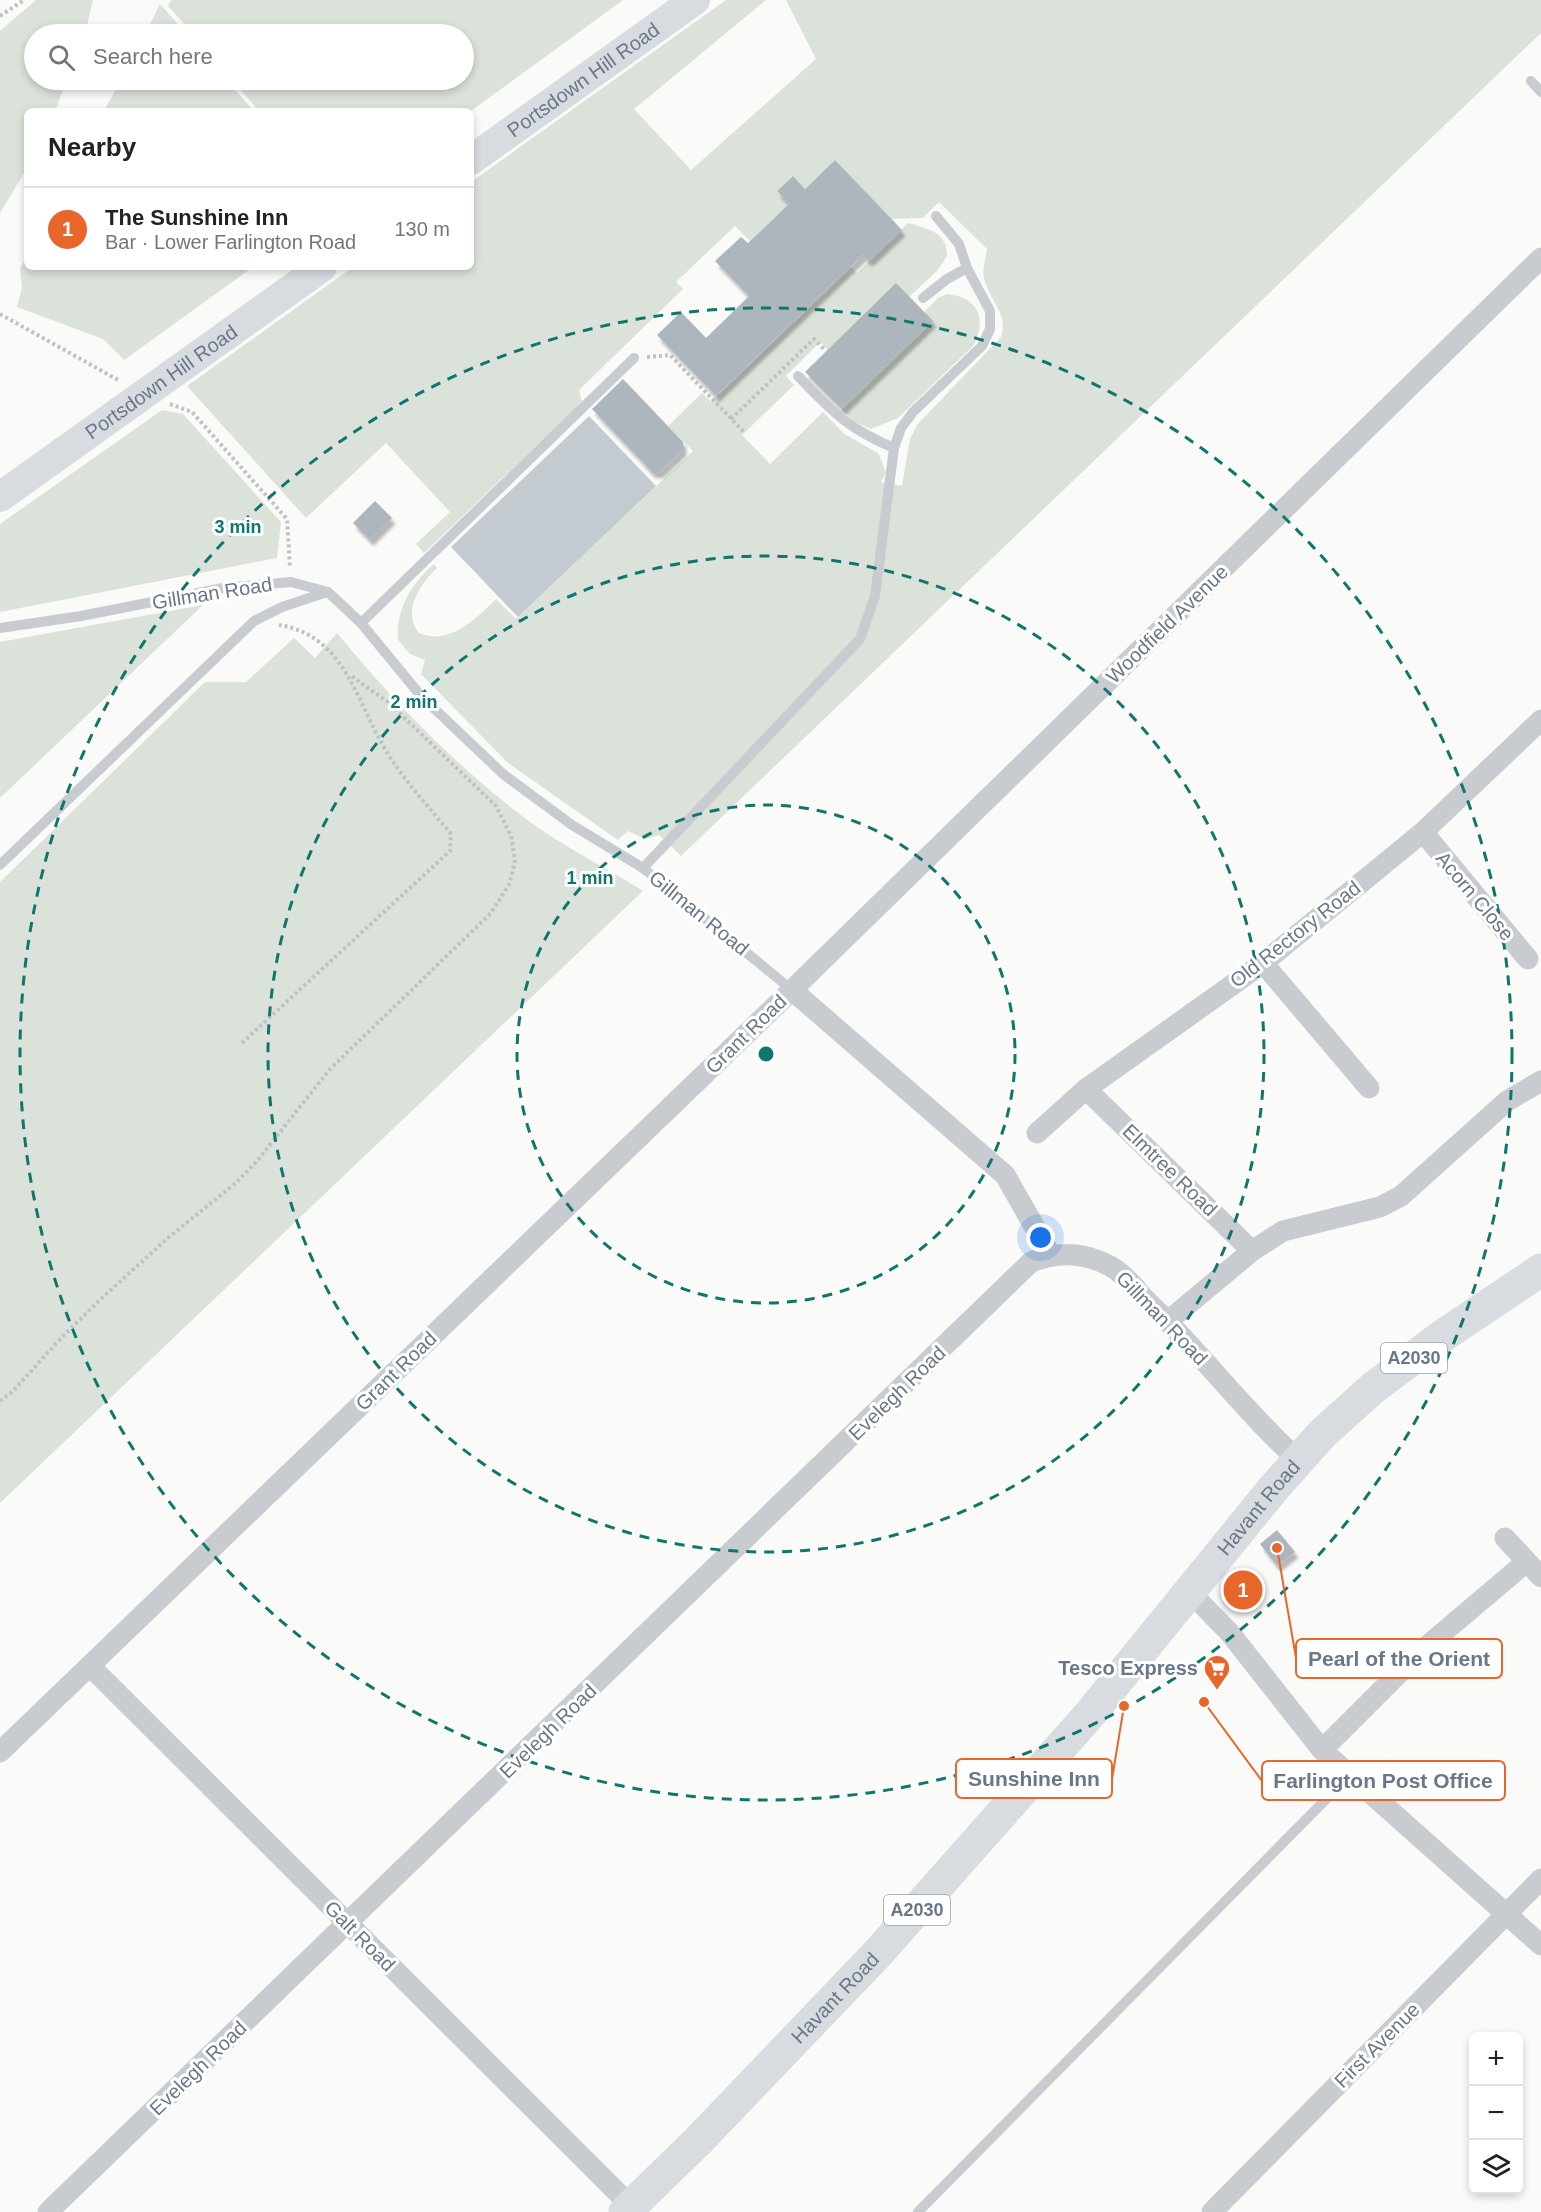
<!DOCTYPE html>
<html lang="en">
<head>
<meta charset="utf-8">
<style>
	:root { --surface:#fff; --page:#f2f2f2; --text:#222; --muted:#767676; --line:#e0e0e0; --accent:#e8662a }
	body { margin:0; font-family:Arial,sans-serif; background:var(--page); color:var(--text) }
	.controls { position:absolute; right:18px; bottom:18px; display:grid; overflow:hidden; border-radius:9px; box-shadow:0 3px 9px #0003 }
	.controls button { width:54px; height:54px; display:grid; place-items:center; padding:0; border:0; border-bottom:2px solid var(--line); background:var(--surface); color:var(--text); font:30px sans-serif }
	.you { position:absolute; left:1041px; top:1238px; width:21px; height:21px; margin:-15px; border:4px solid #fff; border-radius:50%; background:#1a73e8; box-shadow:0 0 0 9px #1a73e833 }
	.badge { display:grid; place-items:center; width:39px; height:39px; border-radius:50%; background:var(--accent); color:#fff; font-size:20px; font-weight:700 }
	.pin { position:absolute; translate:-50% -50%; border:3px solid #fff; box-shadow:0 2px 6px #0006 }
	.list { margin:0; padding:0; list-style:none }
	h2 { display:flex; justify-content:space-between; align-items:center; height:78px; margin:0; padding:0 24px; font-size:26px }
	h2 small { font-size:20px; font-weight:400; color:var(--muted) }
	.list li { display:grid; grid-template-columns:39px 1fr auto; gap:18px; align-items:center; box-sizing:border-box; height:84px; padding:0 24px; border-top:2px solid var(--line) }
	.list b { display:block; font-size:22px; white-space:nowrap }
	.list p { margin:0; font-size:20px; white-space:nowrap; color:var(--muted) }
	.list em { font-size:20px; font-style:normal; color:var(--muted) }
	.icon { flex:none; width:33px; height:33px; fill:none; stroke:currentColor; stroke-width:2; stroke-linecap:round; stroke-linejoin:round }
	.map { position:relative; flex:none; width:1541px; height:2212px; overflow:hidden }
	.search { position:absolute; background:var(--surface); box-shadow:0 3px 9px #0003; left:24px; top:24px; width:450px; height:66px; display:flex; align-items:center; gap:15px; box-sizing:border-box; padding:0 21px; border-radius:33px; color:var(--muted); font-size:22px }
	.panel { position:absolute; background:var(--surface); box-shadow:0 3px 9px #0003; left:24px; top:108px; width:450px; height:162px; border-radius:9px }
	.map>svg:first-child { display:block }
	.green { fill:#dbe2d9 }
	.water { fill:#c3cbd1 }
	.building { fill:#aeb6bd; filter:url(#shadow) }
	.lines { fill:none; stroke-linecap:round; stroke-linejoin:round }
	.path { stroke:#bfc2c5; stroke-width:4; stroke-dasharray:3 3; stroke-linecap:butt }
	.lane { stroke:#c8cbcf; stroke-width:10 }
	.street { stroke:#c8cbcf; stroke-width:21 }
	.secondary { stroke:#d8dce0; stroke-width:30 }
	.primary { stroke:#d8dce0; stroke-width:33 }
	.ring { fill:none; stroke:#0f766e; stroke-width:3; stroke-dasharray:10 8 }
	.labels { text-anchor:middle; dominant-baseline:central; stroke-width:6; stroke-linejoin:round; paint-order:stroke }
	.shield { fill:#fff; stroke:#95a0ad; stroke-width:1.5 }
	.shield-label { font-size:18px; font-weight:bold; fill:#68788a }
	.street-label { font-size:20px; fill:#68788a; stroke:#fff }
	.poi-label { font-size:20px; font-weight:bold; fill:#68788a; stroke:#fff; text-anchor:end }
	.centre { fill:#0f766e; stroke:#fff; stroke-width:3 }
	.ring-label { font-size:18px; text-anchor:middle; font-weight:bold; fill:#0f766e; stroke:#fff; stroke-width:6; stroke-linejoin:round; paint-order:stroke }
	.leader { fill:none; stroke:#e8662a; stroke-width:2 }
	.callout-dot { fill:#e8662a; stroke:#fff; stroke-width:2 }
	.callout { fill:#fff; stroke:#e8662a; stroke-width:2 }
	.callout-label { font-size:21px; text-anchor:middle; font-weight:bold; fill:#68788a }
</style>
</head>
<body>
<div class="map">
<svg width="1541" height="2212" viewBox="0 0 1541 2212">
	<defs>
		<filter id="shadow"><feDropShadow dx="3.5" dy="6" stdDeviation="1.5" flood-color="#0004"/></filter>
	</defs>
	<rect width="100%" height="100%" fill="#fafaf8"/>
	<g class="green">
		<path d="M36,0H93L85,34H34V80H67L55,111H27V168L0,213V31Z"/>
		<path d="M171,0H623L471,111H259L232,80H464V34H193L168,6Z"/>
		<path d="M726,0H766L634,109L691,170L816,59L786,0H1541V33L681,856L659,835L645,839L628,831L618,840L508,763L421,674L425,660L410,654L398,640C396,609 411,584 434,564L437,568C421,583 401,612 419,633C449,646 476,619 496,599L516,619L693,451L668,426L702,393L711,402L851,267L857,273L908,223C928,229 947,231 947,256L937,271L909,297L896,284L828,350L820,342L786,376L794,385L742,435L770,464L823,412L843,433L879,454L886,473L881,482L902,486L910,439L917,425L1001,337C1009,314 989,300 984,278C982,270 986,257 987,249L939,202L923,218L891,219L835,160L805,189L793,176L777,191L789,204L750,241L735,226L676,282L683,289L579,390L582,402L424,553L416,544L450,512L386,443L306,518L187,386L353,267H471V182Z"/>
		<path d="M160,4L187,34H145Z"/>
		<path d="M121,80H226L254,111H104Z"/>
		<path d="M27,255V267H253L124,360L103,339L17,307L22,288L20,269Z"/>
		<path d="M947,294C978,297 988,319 973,346L898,418L871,429L855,422L841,410L932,322L924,312L938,298Z"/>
		<path d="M162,410L183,414L281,522L277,558L0,612V524Z"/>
		<path d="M203,605L0,798V642Z"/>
		<path d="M337,633C393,701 456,766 526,819C562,846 605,867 643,891L0,1503V882L205,682H246L294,638L315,658Z"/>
	</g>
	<path class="water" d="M589,416L656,486L518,617L451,547Z"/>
	<g class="building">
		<path d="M835,160L902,230L869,261L863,255L716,396L657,335L681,312L706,338L749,296L715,261L741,237L748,243L789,204L777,191L793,176L805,189Z"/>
		<path d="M896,283L933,321L842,409L805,372Z"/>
		<path d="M623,379L683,442V450L660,472H652L592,409Z"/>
		<path d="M375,501L392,518L370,540L353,523Z"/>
		<path d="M1277,1530L1295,1552L1277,1566L1260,1544Z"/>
	</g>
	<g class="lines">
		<g class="path">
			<path d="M0,16L24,0"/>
			<path d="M0,314L120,381"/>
			<path d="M647,357L670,355L744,432"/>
			<path d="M170,404L192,412L287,519L290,567"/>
			<path d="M731,419L814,339L826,351"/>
			<path d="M242,1043L450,851L451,834C432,811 411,788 394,763C358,713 350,636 279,625"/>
			<path d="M0,1401L13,1391L62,1337L103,1297L169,1237L237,1182L257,1161L330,1069L491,913L510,883L515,860L511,836L496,806L388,702L350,675"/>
		</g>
		<g class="lane">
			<path d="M1531,81L1541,92"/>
			<path d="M923,298L947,279L967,268"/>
			<path d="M798,376C833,412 847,428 894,448"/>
			<path d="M361,623L634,358"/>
			<path d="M0,628L81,616L223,588L291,582L328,592L361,623L421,696L503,774L572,825L643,868L792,990"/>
			<path d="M0,865L254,621L282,607L327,592"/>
			<path d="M643,868L860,639L875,596L894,448L901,428L913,412L982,346L990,329V311L967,268L959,244L936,216"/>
			<path d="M918,2212L1350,1775"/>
		</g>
		<g class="street">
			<path d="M1423,832L1528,959"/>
			<path d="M1263,963L1369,1088"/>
			<path d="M792,990L1005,1175L1050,1254"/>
			<path d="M1086,1089L1252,1251"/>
			<path d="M1037,1133L1086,1089L1263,963L1423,832L1541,720"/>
			<path d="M1168,1321L1252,1251L1283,1231L1380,1207L1401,1196L1507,1101L1541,1081"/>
			<path d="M1505,1538L1541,1577"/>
			<path d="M1190,1592L1229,1632L1322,1750L1541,1945"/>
			<path d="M90,1666L631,2206"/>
			<path d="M1322,1750L1420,1652L1525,1563"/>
			<path d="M0,1752L792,990L1541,258"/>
			<path d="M48,2212L1031,1262C1058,1251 1084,1252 1110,1266C1125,1274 1138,1292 1150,1304C1202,1354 1245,1412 1298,1460"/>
			<path d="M1212,2212L1541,1879"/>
		</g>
		<g class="secondary">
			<path id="s1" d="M471,160L695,0"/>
			<path id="s2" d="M0,497L322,267"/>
		</g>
		<path class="primary" id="s3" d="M625,2212L698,2141L878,1953L1090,1714L1273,1489L1322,1434L1373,1388L1441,1337L1541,1270"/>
	</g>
	<g class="ring">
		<circle cx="766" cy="1054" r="249"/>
		<circle cx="766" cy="1054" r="498"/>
		<circle cx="766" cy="1054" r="746"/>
	</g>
	<defs>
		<g id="supermarket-pin" transform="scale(1.35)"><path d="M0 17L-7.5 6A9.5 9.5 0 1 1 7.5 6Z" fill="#e8662a" stroke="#fff"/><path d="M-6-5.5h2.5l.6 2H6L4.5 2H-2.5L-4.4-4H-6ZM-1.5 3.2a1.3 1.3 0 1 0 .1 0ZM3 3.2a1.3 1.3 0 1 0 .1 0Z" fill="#fff"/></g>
	</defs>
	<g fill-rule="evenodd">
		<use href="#supermarket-pin" x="1217" y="1668"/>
	</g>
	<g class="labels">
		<g class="shield">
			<rect x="1381" y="1343" width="66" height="30" rx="4.5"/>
			<rect x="884" y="1895" width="66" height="30" rx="4.5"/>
		</g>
		<g class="shield-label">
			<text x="1414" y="1358">A2030</text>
			<text x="917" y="1910">A2030</text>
		</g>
		<g class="street-label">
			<text stroke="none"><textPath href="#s1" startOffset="138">Portsdown Hill Road</textPath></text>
			<text stroke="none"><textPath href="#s2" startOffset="198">Portsdown Hill Road</textPath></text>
			<text transform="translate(212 593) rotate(-9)">Gillman Road</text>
			<text transform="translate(1167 624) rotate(-44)">Woodfield Avenue</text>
			<text transform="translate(1475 896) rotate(50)">Acorn Close</text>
			<text transform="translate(699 913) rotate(39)">Gillman Road</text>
			<text transform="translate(1295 934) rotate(-38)">Old Rectory Road</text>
			<text transform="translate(746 1034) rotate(-44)">Grant Road</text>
			<text transform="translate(1170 1170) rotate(44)">Elmtree Road</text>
			<text transform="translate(1162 1318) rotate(46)">Gillman Road</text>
			<text transform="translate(396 1371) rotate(-44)">Grant Road</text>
			<text transform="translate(897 1393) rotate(-44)">Evelegh Road</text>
			<text stroke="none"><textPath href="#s3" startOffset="948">Havant Road</textPath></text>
			<text transform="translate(548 1731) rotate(-44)">Evelegh Road</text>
			<text transform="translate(360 1936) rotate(45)">Galt Road</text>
			<text stroke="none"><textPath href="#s3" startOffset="300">Havant Road</textPath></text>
			<text transform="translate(1377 2045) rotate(-45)">First Avenue</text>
			<text transform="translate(198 2068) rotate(-44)">Evelegh Road</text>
		</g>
		<g class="poi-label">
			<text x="1198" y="1668">Tesco Express</text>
		</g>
	</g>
	<circle cx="766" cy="1054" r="9" class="centre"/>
	<g class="ring-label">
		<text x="238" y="533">3 min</text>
		<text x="414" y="708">2 min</text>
		<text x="590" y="884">1 min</text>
	</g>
	<path class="leader" d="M1277 1548L1296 1658M1124 1706L1112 1779M1204 1702L1262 1781"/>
	<g class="callout-dot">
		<circle cx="1277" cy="1548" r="6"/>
		<circle cx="1124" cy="1706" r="6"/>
		<circle cx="1204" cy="1702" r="6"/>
	</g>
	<g class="callout">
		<rect x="1296" y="1639" width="206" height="39" rx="6"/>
		<rect x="956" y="1759" width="156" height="39" rx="6"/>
		<rect x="1262" y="1761" width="243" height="39" rx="6"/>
	</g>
	<g class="callout-label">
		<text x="1399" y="1666">Pearl of the Orient</text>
		<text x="1034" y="1786">Sunshine Inn</text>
		<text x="1383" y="1788">Farlington Post Office</text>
	</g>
</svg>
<div class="controls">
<button>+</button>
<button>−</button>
<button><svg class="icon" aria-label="layers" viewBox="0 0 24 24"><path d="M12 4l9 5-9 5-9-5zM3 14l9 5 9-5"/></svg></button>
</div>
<div class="you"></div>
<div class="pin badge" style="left:1243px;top:1590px">1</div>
<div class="search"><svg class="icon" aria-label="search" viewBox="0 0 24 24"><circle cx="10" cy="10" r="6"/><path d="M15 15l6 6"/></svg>Search here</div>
<section class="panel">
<h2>Nearby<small></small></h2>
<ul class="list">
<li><span class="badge">1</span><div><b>The Sunshine Inn</b><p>Bar · Lower Farlington Road</p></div><em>130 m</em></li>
</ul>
</section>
</div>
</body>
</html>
